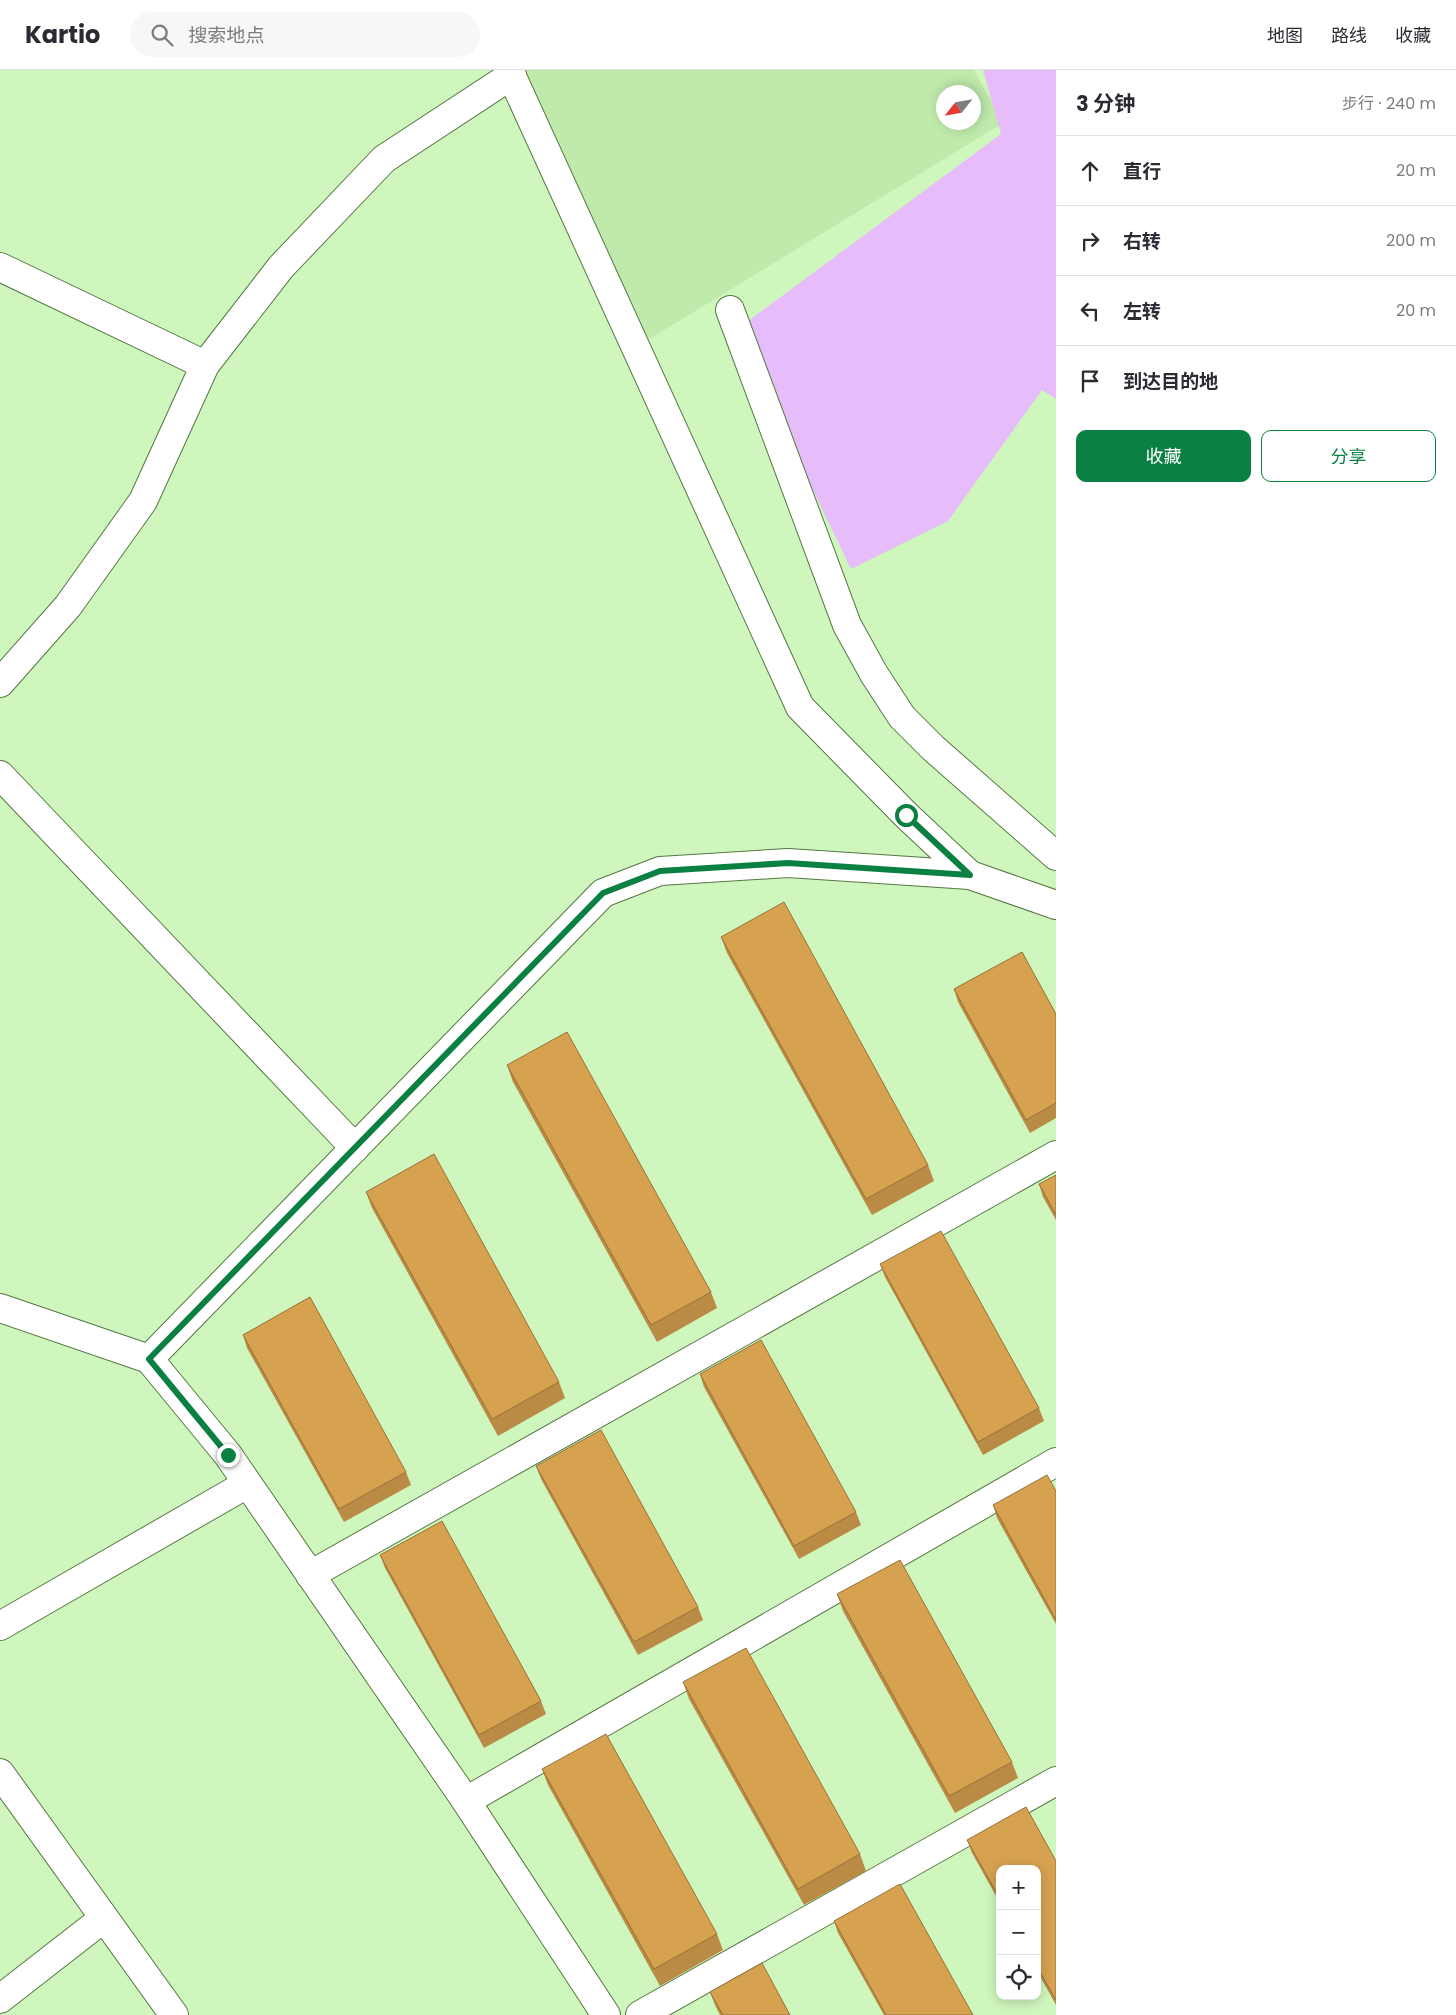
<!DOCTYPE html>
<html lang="zh">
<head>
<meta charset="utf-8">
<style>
	:root { --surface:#fff; --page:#f7f7f7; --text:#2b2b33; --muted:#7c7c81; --line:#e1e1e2; --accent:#0b8043 }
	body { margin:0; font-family:Poppins,"Noto Sans SC",sans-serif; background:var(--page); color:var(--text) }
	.controls { position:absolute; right:15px; bottom:15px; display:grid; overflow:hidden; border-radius:10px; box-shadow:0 2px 12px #0003 }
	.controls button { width:45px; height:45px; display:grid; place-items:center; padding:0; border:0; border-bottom:1px solid var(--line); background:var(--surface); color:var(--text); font:25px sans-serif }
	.compass { position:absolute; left:936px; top:15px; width:45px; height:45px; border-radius:50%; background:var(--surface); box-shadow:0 2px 12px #0003; rotate:239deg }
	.stop { position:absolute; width:15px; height:15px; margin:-11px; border:4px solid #0b8043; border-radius:50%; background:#fff }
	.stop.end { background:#0b8043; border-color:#fff; box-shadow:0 1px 5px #0008 }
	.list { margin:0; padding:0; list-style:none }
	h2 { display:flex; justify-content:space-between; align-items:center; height:65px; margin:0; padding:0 20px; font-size:21px }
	h2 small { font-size:16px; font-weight:400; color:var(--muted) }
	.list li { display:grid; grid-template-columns:32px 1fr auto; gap:15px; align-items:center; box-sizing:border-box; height:70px; padding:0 20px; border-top:1px solid var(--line) }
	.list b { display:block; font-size:19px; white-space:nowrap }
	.list em { font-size:16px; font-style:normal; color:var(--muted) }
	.actions { display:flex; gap:10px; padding:15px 20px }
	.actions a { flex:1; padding:11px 0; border:1px solid var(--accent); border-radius:10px; text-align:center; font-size:18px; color:var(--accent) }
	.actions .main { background:var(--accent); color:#fff }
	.icon { flex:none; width:28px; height:28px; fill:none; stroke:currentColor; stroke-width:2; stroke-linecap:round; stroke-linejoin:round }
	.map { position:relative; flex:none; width:1056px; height:1945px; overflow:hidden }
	header { display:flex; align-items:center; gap:30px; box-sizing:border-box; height:70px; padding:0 25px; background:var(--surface); border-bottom:1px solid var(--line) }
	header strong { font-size:24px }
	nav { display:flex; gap:28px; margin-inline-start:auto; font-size:18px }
	.search { width:350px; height:45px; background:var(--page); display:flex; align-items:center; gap:12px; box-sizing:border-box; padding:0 18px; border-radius:28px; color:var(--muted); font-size:19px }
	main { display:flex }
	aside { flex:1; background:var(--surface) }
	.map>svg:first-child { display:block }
	.built { fill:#bfeaab; fill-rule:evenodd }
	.green { fill:#e7bcfa }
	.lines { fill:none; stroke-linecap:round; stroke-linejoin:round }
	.minor-casing { stroke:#567844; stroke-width:30 }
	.minor { stroke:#fff; stroke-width:28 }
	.wall { fill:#b98b45 }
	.building { fill:#d7a250; stroke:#967138 }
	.route { stroke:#0b8043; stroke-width:6 }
</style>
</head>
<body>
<header>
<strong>Kartio</strong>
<div class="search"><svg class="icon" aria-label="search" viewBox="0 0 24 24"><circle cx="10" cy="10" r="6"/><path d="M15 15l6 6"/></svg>搜索地点</div>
<nav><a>地图</a><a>路线</a><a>收藏</a></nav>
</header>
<main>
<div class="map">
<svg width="1056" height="1945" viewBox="0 0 1056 1945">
	<rect width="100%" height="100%" fill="#cff6bc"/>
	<path class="built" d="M510,0H974L1003,53L638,276ZM944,22H974V52H944Z"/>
	<path class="green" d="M983,0H1056V329L1042,320L948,451L851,499L736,260L1001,64Z"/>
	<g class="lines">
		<g class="minor-casing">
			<g id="minor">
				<path d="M509,0L800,637L906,745L970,805"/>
				<path d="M0,197L205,295"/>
				<path d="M730,240L847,555L874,604L902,647L933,678L1056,786"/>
				<path d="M0,613L68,536L143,431L205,295L281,197L384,89L512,5"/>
				<path d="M0,705L355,1078"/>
				<path d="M0,1238L149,1289L603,823L660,801L788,793L970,805L1056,835"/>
				<path d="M149,1289L228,1385L466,1731L606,1945"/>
				<path d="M310,1505L1056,1085"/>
				<path d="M0,1556L247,1414"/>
				<path d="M0,1703L174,1945"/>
				<path d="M466,1731L1056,1392"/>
				<path d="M0,1929L104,1848"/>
				<path d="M640,1945L1056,1711"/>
			</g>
		</g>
		<use href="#minor" class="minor"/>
	</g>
	<g class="wall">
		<path d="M721,867L928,1095L934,1111L872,1145L727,883Z"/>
		<path d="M954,919L1056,944V1048L1030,1063L958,932Z"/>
		<path d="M507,995L711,1222L717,1238L657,1272L513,1012Z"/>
		<path d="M1056,1105V1150L1043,1127L1039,1114Z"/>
		<path d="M366,1122L559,1312L565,1328L498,1366L372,1138Z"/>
		<path d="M880,1194L1039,1338L1044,1351L983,1385L885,1207Z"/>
		<path d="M243,1265L406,1402L411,1415L344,1452L247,1278Z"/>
		<path d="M700,1304L856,1442L861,1455L799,1489L704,1317Z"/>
		<path d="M536,1396L698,1537L703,1550L638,1585L541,1409Z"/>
		<path d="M1056,1421V1554L997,1448L993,1435Z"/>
		<path d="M380,1485L541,1631L546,1644L484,1678L385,1498Z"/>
		<path d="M837,1524L1012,1692L1018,1708L955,1743L843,1541Z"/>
		<path d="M683,1612L860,1784L866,1801L804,1835L689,1629Z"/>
		<path d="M542,1699L717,1864L723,1880L660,1916L548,1715Z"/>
		<path d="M967,1770L1056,1791V1935L1037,1901V1799H1000V1833L972,1783Z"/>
		<path d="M834,1851L973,1945H884L838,1863Z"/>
		<path d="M710,1922L790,1945H720L715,1935Z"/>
	</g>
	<g class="building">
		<path d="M784,832L928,1095L866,1129L721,867Z"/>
		<path d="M1022,882L1056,944V1033L1026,1050L954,919Z"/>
		<path d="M567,962L711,1222L651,1255L507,995Z"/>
		<path d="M434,1084L559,1312L492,1349L366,1122Z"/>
		<path d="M1056,1105V1145L1039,1114Z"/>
		<path d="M941,1161L1039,1338L978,1372L880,1194Z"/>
		<path d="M310,1227L406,1402L339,1439L243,1265Z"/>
		<path d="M761,1270L856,1442L794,1476L700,1304Z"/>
		<path d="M601,1360L698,1537L634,1572L536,1396Z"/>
		<path d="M1047,1405L1056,1421V1550L993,1435Z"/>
		<path d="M442,1451L541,1631L479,1665L380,1485Z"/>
		<path d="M900,1490L1012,1692L949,1726L837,1524Z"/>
		<path d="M746,1578L860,1784L798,1819L683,1612Z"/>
		<path d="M606,1664L717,1864L654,1899L542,1699Z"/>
		<path d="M1026,1737L1056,1791V1930L1037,1897V1799H1000V1829L967,1770Z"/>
		<path d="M900,1814L973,1945H886L834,1851Z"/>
		<path d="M762,1893L790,1945H723L710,1922Z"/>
	</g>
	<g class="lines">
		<path class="route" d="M228,1385L149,1289L603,823L660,801L788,793L970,805L906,745"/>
	</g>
</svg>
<div class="controls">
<button>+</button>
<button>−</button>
<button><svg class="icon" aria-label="locate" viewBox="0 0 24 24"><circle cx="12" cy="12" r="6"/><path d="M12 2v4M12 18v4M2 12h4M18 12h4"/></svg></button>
</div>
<svg class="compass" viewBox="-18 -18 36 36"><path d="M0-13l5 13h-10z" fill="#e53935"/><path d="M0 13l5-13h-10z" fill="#7c7c81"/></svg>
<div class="stop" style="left:906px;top:745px"></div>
<div class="stop end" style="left:228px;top:1385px"></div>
</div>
<aside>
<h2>3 分钟<small>步行 · 240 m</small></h2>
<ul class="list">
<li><svg class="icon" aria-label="ahead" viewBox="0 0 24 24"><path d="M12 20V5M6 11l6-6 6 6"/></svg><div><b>直行</b></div><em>20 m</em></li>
<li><svg class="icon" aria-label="right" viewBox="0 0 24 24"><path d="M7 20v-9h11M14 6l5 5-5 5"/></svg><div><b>右转</b></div><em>200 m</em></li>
<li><svg class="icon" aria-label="left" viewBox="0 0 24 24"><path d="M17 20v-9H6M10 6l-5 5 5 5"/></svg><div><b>左转</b></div><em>20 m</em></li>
<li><svg class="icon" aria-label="arrive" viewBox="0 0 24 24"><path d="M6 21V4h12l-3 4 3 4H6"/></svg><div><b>到达目的地</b></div></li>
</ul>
<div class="actions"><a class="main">收藏</a><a>分享</a></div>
</aside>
</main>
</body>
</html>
